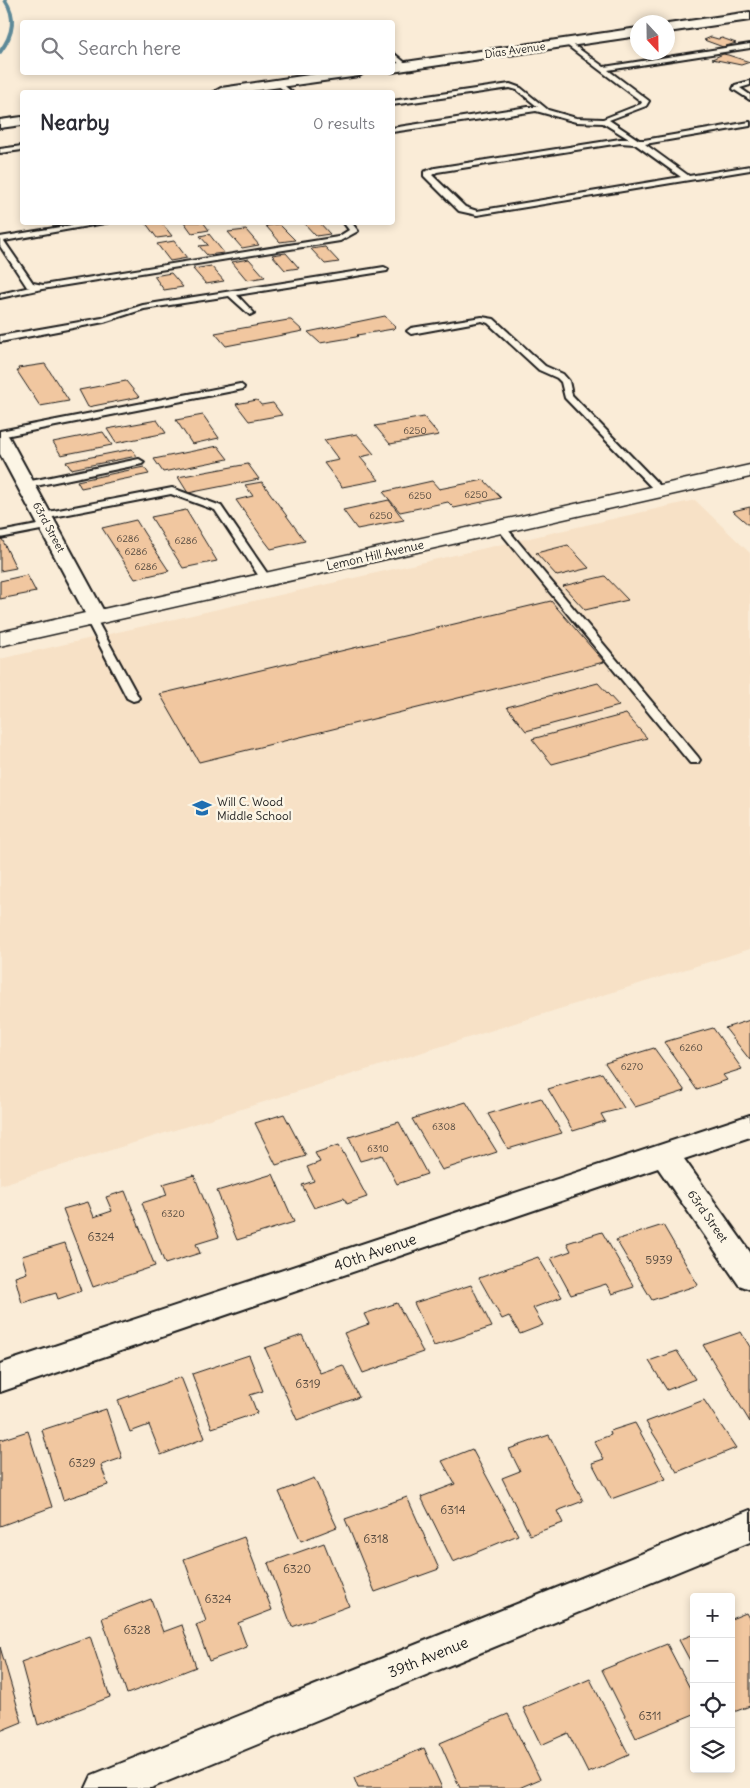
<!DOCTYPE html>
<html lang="en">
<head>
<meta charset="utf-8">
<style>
	:root { --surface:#fff; --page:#f7f7f7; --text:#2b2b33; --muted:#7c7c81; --line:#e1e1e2 }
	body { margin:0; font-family:Delius,sans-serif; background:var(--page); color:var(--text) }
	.controls { position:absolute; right:15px; bottom:15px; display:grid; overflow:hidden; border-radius:5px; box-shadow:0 2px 8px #0003 }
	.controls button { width:45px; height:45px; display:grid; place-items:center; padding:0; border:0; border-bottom:1px solid var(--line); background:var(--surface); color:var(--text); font:25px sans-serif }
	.compass { position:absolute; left:630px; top:15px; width:45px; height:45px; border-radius:50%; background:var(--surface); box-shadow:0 2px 8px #0003; rotate:158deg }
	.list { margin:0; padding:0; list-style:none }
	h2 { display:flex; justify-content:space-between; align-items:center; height:65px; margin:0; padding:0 20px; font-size:21px }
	h2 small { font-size:16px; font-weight:400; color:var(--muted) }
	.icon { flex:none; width:28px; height:28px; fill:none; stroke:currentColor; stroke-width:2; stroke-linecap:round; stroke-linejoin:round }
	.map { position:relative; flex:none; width:750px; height:1788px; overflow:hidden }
	.search { position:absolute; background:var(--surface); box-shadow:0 2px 8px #0003; left:20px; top:20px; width:375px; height:55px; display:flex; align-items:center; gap:12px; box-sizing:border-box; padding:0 18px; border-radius:5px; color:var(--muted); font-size:19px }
	.panel { position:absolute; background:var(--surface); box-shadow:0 2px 8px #0003; left:20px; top:90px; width:375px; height:135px; border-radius:5px }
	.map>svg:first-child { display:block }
	.built { fill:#f7e1c6 }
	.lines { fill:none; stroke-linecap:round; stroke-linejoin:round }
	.stream { stroke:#5d8998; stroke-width:4 }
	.building { fill:#f1c7a0; stroke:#1c1c1c }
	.service-casing { stroke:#1c1c1c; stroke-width:4 }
	.minor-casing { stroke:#1c1c1c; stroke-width:4 }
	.tertiary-casing { stroke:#1c1c1c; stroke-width:3 }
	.service { fill:#fcf5e5; fill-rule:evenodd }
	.minor { fill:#fcf5e5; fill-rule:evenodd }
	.tertiary { fill:#fcf5e5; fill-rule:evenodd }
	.labels { text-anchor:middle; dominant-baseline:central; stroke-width:5; stroke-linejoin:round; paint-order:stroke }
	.number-label { font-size:10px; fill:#51473d }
	.far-street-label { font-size:11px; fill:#1c1c1c; stroke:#fcf5e5 }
	.street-label { font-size:12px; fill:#1c1c1c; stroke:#fcf5e5 }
	.poi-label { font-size:12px; fill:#1c1c1c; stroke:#fcf5e5; text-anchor:start }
	.near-number-label { font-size:12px; fill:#51473d }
	.near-street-label { font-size:15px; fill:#1c1c1c; stroke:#fcf5e5 }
</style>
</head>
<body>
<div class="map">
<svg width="750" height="1788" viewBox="0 0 750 1788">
	<rect width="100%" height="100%" fill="#faecd7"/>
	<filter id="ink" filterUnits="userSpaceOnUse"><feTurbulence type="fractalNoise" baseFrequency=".02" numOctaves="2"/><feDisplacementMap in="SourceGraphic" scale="10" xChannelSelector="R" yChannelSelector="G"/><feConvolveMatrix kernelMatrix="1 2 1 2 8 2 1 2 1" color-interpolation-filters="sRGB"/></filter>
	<g filter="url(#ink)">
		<path class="built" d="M695,500L750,553V949L0,1185V659Z"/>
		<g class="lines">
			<path class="stream" d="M0,52C13,35 17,18 5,0"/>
		</g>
		<g class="building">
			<path d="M711,37L718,39L722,38L736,43L723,47L704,40Z"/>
			<path d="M723,54L728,55L750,62L741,65L712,59Z"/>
			<path d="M145,222H161L172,236L157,238Z"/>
			<path d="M184,222H203L209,230L192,233Z"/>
			<path d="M303,222H319L330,234L316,236Z"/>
			<path d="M279,224L295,240L280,242L266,226Z"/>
			<path d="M246,230L259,245L242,248L228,232Z"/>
			<path d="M209,234L224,253L207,255L199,246L208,245L200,236Z"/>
			<path d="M174,241L187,258L170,261L157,244Z"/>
			<path d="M325,247L339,262L325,264L311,249Z"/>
			<path d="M286,253L299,268L285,270L272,255Z"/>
			<path d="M249,259L265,277L247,280L232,262Z"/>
			<path d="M211,266L224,281L206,284L193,269Z"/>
			<path d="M171,273L183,287L164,290L154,276Z"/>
			<path d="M385,316L395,327L393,329L357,335L358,336L356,337L320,343L308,332Z"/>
			<path d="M288,320H291L303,331L226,346L215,333Z"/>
			<path d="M45,364L69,401L40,406L17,371H19L18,368Z"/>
			<path d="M126,381L139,397L88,407L79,390Z"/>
			<path d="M257,400L261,405L273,403L282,415L249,421L236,404Z"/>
			<path d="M203,415L219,438L192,444L176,420Z"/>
			<path d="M424,417L439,435L390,444L375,426Z"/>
			<path d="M157,420L166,433L116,443L107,429Z"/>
			<path d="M103,432L112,445L61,455L53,442Z"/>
			<path d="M357,434L374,454L360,457L379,480L342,487L324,463L339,460L324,440Z"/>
			<path d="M218,446L228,459L163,472L154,459Z"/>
			<path d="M132,449L137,456L71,469L66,462Z"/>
			<path d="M248,464L259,479L188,493L178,477Z"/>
			<path d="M144,467L149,474L81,488L77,481Z"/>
			<path d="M484,480L501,498L454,508L448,502L400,512L383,492L432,481L439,489Z"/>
			<path d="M262,482L305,541L271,549L261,536L236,500L253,496L245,485Z"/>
			<path d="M389,500L404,520L357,529L343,510Z"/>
			<path d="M750,507V526L733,511Z"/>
			<path d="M186,510L217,561L183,568L151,517Z"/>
			<path d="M136,520L144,533L169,571L135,579L102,528Z"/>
			<path d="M0,539H2L16,568L0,571Z"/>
			<path d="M568,545L589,568L557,576L536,553Z"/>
			<path d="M27,575L36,592L0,599V581Z"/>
			<path d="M605,576L628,600L585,610L563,586Z"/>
			<path d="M551,601L604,662L199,762L160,694Z"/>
			<path d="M598,683L619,706L526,731L507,707Z"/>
			<path d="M626,714L647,738L552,764L532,739Z"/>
			<path d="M750,1020V1060L725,1028Z"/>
			<path d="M713,1028L742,1069L723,1075L727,1080L697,1090L664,1042Z"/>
			<path d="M654,1048L685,1091L635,1107L605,1063Z"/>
			<path d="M602,1073L624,1108L601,1114L605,1121L573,1131L548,1089Z"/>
			<path d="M541,1098L562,1133L508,1149L488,1114Z"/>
			<path d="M466,1102L497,1152L442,1170L412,1119Z"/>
			<path d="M284,1114L306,1156L276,1165L255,1123Z"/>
			<path d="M399,1122L427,1174L397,1184L382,1155L360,1161L349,1137Z"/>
			<path d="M339,1145L367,1197L347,1204L344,1198L314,1208L302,1185L314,1181L307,1167L320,1162L315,1153Z"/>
			<path d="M273,1174L294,1222L237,1240L217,1191Z"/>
			<path d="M194,1175L219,1237L196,1244L200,1253L165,1264L142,1203L167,1195L163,1184Z"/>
			<path d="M125,1191L155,1266L93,1287L63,1209L88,1202L94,1217L112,1211L106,1197Z"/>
			<path d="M663,1225L698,1285L652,1300L616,1240Z"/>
			<path d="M602,1232L634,1287L612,1294L606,1284L571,1295L551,1258L571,1251L567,1243Z"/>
			<path d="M65,1243L81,1291L58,1299L56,1293L22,1303L15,1277L27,1273L22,1256Z"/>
			<path d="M538,1257L562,1297L533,1308L543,1325L520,1334L509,1316L502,1319L479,1278Z"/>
			<path d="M471,1285L492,1327L434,1346L414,1303Z"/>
			<path d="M397,1303L423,1352L363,1373L344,1333L369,1324L364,1314Z"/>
			<path d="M741,1332L750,1347V1422L703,1345Z"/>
			<path d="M302,1335L320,1373L343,1365L359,1397L297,1420L265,1348Z"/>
			<path d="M677,1351L695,1379L667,1390L649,1361Z"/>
			<path d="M249,1355L263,1391L250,1395L257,1413L212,1428L192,1374Z"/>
			<path d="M181,1377L205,1438L161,1455L149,1425L130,1432L118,1400Z"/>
			<path d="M704,1400L736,1448L677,1472L646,1422Z"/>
			<path d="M106,1409L122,1458L101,1465L108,1485L63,1500L42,1430Z"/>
			<path d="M635,1423L666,1479L611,1499L592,1463L604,1459L594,1441L611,1435L610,1431Z"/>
			<path d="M28,1431L52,1507L0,1526V1440Z"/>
			<path d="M549,1435L583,1501L557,1511L563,1523L530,1535L502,1478L520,1471L509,1449Z"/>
			<path d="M472,1449L518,1535L453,1562L421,1497L455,1484L442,1461Z"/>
			<path d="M314,1478L337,1527L301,1541L279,1492Z"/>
			<path d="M407,1497L439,1569L375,1592L345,1519Z"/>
			<path d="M244,1537L272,1610L238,1623L247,1647L209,1661L196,1625L206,1621L184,1559Z"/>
			<path d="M324,1543L349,1606L292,1627L268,1563Z"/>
			<path d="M151,1599L163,1632L182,1625L196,1667L127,1694L102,1618Z"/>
			<path d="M746,1613L750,1620V1706L731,1713V1619Z"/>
			<path d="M694,1634V1668L679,1640Z"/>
			<path d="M90,1636L110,1697L38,1725L21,1662Z"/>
			<path d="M667,1644L694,1696V1714L636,1738L602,1670Z"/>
			<path d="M0,1647L22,1722L0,1731Z"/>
			<path d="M590,1679L629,1755L588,1773L568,1733L541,1745L523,1708Z"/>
			<path d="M508,1714L540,1779L519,1788H460L440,1743Z"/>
			<path d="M424,1748L442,1788H358L354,1778Z"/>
		</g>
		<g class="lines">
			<g class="service-casing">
				<g id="service">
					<path d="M564,41H568L604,67L750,44V48L608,70L649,101L646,106L609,120L639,140H644L750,122V126L645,144L689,176L750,166V170L477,215L459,211L424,176V172L435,168L620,139H629L603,123L576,122L536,111L392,132V128L528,107H538L517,90L510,88L392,105V101L510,84L521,88L548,110L576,118L603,119L641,104L642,102L564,43ZM620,143L635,144L681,177L477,211L465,207L432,175L437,172Z"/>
					<path d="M392,52L408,65V67H404L392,58Z"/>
					<path d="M750,81V85L740,88L750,95V100L733,89L735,85Z"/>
					<path d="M277,83H281L292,92H286L277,85Z"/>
					<path d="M22,146V150L0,153V149Z"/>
					<path d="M90,222H110L4,241L33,283L43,285L338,237L349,230L343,222H351L358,231L340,241L42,289L0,298V294L30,287H27L0,246V237Z"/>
					<path d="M384,267L388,269L387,271L237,295L254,313L250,315L229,296L144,309L104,322L0,342V336L102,318L143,305Z"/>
					<path d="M482,317L494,319L545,366L563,374L569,381L572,395L663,489V493H657L565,398L561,382L557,378L539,370L488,323L482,321L411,334L407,331L411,328Z"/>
					<path d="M240,384L244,387L243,389L0,437V431Z"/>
					<path d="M139,459L144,462L142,464L26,488L21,485L26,482Z"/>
					<path d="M172,488L221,506L271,579L270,581H262L215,510L171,494L43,519L38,516L43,513Z"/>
					<path d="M48,523L53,526L51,528L0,538V532Z"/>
					<path d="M501,524L504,525L698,757L700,760L698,763H690L498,529L496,527Z"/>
					<path d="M91,616L96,619L139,698L137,700L133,701L127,698L86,619Z"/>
				</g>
			</g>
			<g class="minor-casing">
				<g id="minor">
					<path d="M750,12V20L668,32V24Z"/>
					<path d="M638,28V36L392,72V64Z"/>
					<path d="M329,72H365L359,76L245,92H214L221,88Z"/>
					<path d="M22,117V125L0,128V120Z"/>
					<path d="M0,432L6,433L9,437L107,617L104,621L97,623L90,621L87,617L0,454Z"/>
					<path d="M750,1115V1137L684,1159L750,1252V1289L739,1285L658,1168L0,1392V1364Z"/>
					<path d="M750,1510V1542L151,1788H86L92,1775Z"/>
				</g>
			</g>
			<g class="tertiary-casing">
				<path id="tertiary" d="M750,465V477L0,646V632Z"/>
			</g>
			<use href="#service" class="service"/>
			<use href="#minor" class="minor"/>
			<use href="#tertiary" class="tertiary"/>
		</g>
	</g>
	<defs>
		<g id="school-bare" transform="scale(1.5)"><path d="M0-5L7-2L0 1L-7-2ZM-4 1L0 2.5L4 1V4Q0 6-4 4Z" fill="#1f6fb2" stroke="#fcf5e5" stroke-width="2.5" paint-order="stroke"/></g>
	</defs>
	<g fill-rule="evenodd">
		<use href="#school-bare" x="202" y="808"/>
	</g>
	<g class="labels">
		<g class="number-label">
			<text x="415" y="430">6250</text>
			<text x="476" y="494">6250</text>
			<text x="420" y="495">6250</text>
			<text x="381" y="515">6250</text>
			<text x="128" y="538">6286</text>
			<text x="186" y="540">6286</text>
			<text x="136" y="551">6286</text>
			<text x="146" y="566">6286</text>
			<text x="691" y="1047">6260</text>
			<text x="632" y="1066">6270</text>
			<text x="444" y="1126">6308</text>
			<text x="378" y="1148">6310</text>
			<text x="173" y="1213">6320</text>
		</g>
		<g class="far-street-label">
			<text transform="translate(515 50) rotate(-8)">Dias Avenue</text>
			<text transform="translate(49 527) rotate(62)">63rd Street</text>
		</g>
		<g class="street-label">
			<text transform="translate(375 555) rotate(-13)">Lemon Hill Avenue</text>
			<text transform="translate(708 1216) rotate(55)">63rd Street</text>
		</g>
		<g class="poi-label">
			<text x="217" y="801">Will C. Wood<tspan x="217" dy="14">Middle School</tspan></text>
		</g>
		<g class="near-number-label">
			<text x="101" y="1236">6324</text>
			<text x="659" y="1259">5939</text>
			<text x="308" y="1383">6319</text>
			<text x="82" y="1462">6329</text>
			<text x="453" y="1509">6314</text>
			<text x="376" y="1538">6318</text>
			<text x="297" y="1568">6320</text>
			<text x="218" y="1598">6324</text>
			<text x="137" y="1629">6328</text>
			<text x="650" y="1715">6311</text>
		</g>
		<g class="near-street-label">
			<text transform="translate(375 1252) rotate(-19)">40th Avenue</text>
			<text transform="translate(428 1657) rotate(-22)">39th Avenue</text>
		</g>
	</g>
</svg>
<div class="controls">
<button>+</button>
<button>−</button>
<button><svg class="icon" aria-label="locate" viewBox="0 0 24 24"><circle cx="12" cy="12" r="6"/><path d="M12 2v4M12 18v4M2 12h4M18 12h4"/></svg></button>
<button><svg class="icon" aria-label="layers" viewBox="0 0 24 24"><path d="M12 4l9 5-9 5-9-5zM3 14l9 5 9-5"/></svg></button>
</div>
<svg class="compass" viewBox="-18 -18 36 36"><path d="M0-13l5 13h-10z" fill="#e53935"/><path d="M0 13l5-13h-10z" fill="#7c7c81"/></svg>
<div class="search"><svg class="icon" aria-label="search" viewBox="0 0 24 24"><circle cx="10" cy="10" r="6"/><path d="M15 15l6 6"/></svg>Search here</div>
<section class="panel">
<h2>Nearby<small>0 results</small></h2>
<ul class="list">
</ul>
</section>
</div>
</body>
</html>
